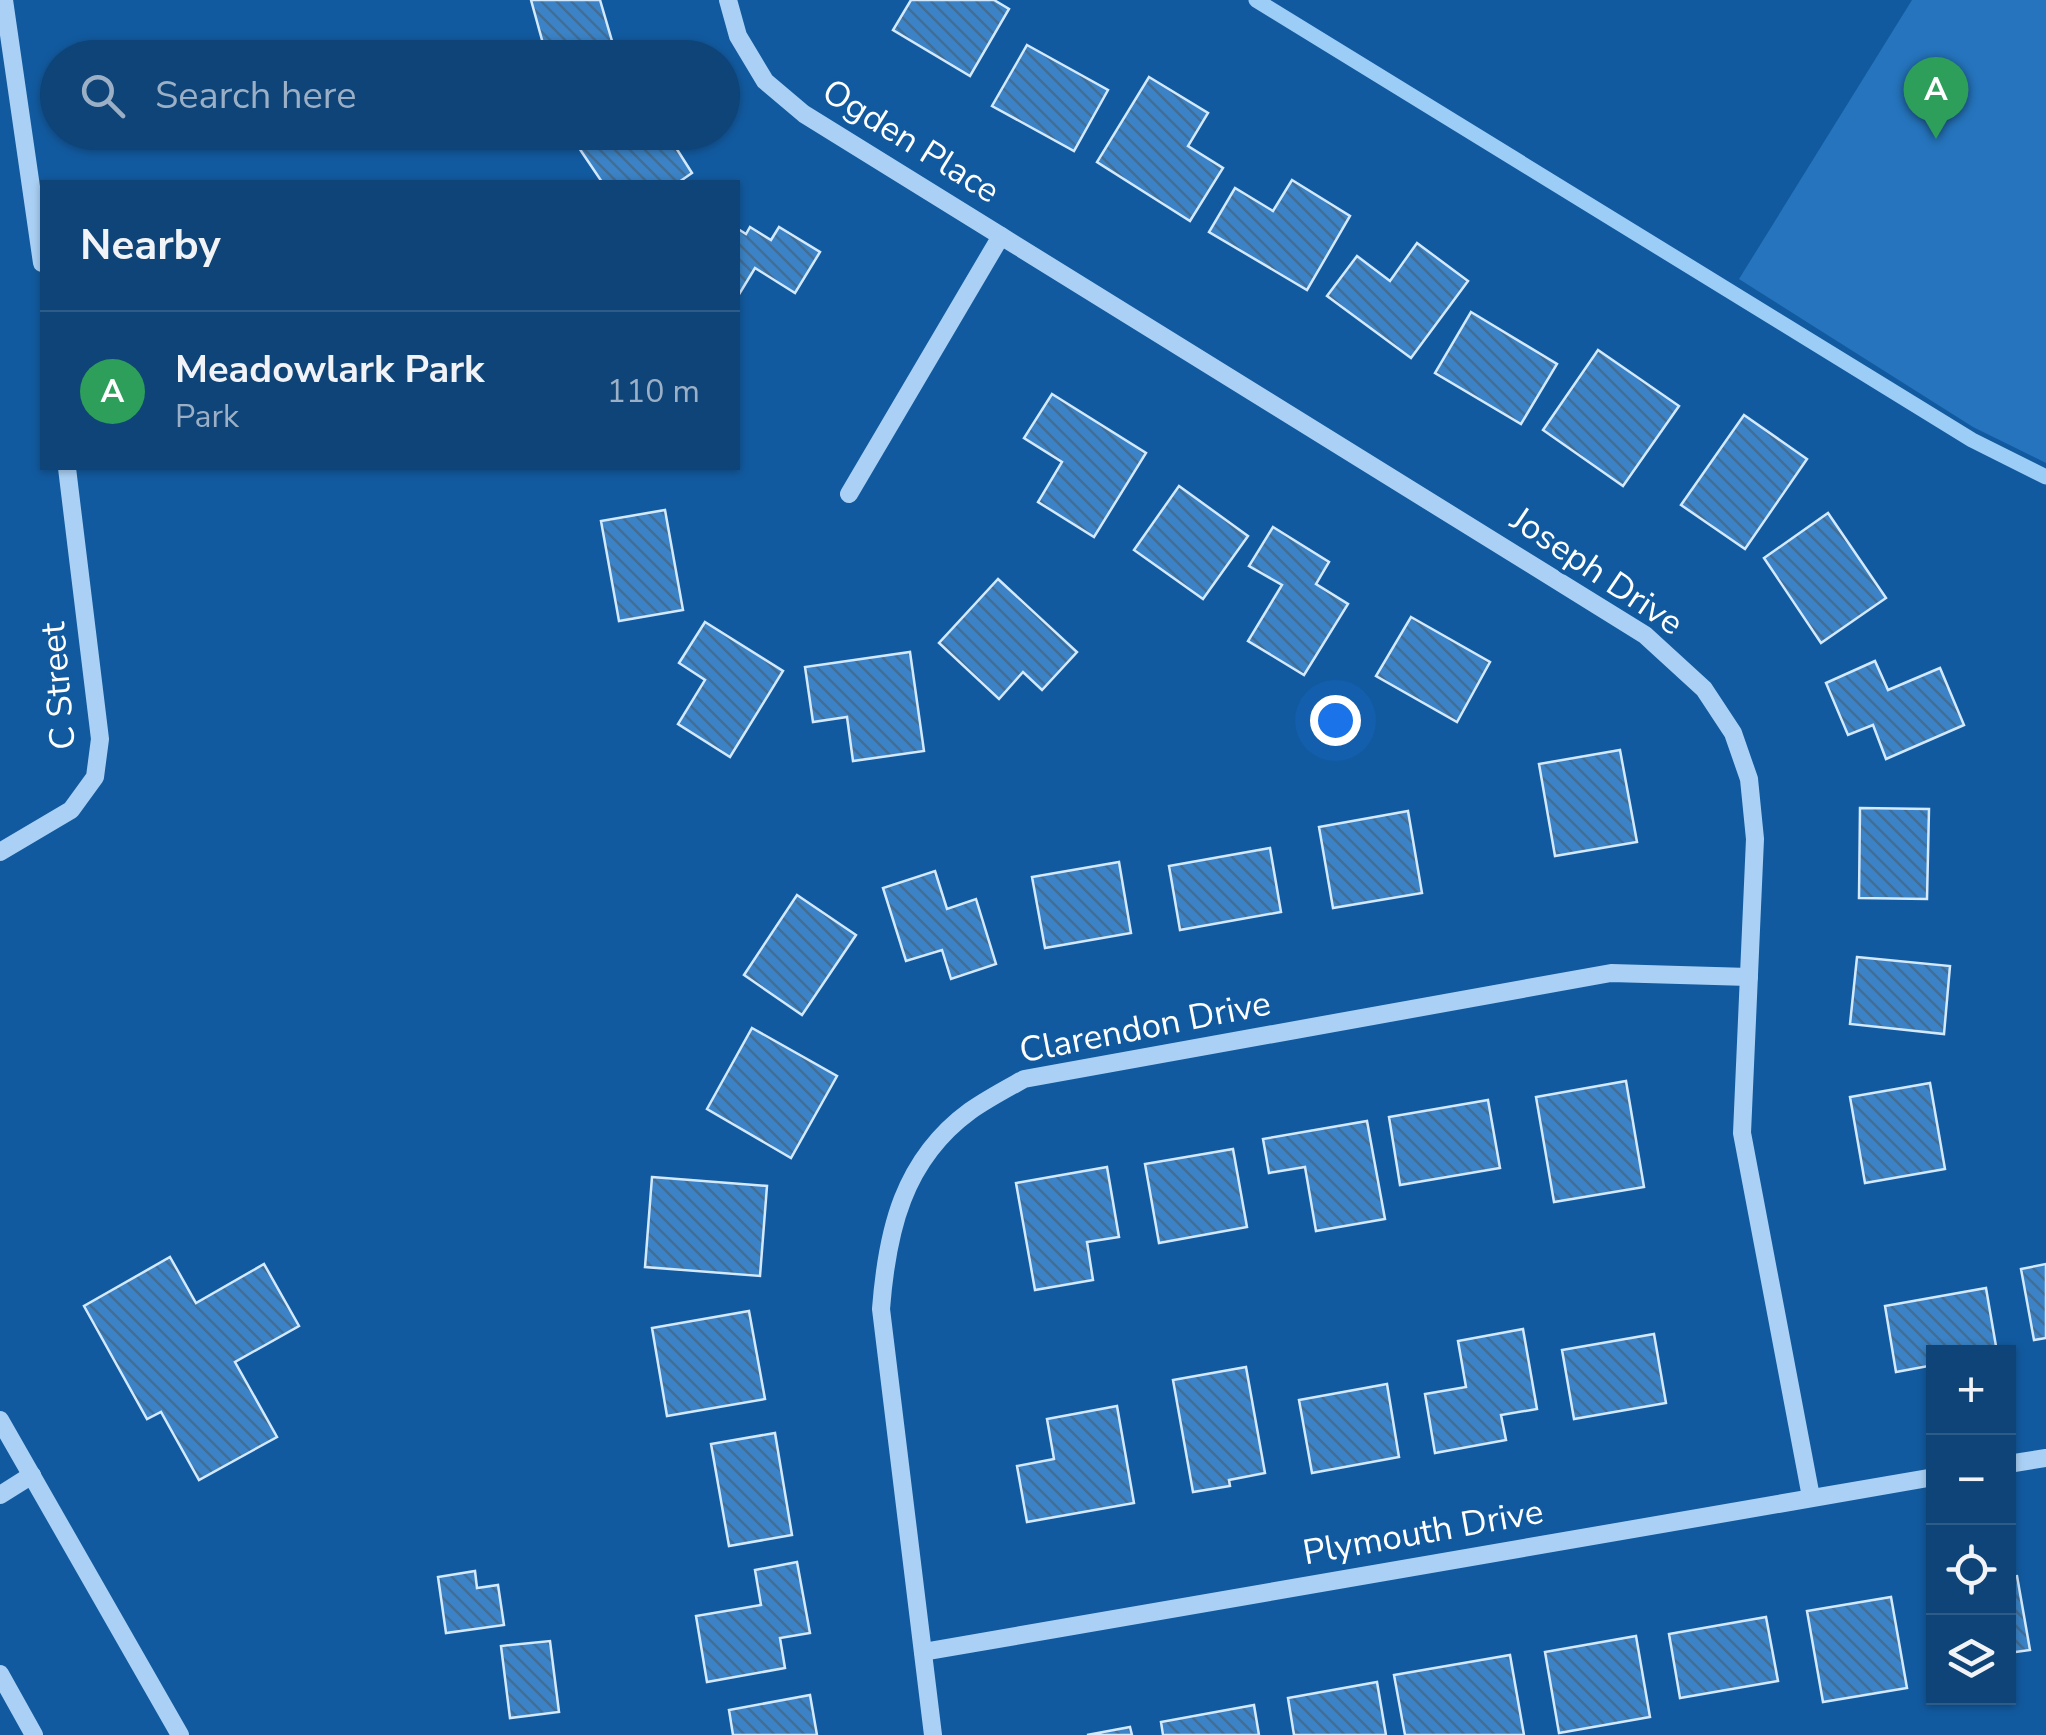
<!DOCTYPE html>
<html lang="en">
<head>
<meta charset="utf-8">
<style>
	:root { --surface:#0e4477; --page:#174b7c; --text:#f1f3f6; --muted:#9bb0c6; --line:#2e5c89; --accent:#95b2f1 }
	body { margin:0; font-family:"Nunito Sans",sans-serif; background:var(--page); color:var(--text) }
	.controls { position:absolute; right:30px; bottom:30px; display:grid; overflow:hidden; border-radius:0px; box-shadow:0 2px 8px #0004 }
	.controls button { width:90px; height:90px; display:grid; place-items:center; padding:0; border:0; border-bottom:2px solid var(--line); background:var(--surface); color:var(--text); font:50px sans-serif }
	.you { position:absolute; left:1335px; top:720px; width:35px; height:35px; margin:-25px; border:8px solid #fff; border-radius:50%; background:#1a73e8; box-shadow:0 0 0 15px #1a73e833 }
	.badge { display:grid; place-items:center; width:65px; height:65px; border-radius:50%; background:var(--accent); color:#fff; font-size:32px; font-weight:700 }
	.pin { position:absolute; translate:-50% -82px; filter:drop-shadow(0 2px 5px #0008) }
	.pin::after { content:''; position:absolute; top:52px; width:35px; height:30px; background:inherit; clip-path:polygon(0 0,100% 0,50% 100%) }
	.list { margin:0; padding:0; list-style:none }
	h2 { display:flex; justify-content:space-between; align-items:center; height:130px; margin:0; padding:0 40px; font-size:42px }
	h2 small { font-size:32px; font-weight:400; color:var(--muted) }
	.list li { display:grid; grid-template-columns:65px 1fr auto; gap:30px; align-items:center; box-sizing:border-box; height:160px; padding:0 40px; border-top:2px solid var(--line) }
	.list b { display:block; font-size:38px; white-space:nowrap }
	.list p { margin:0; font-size:32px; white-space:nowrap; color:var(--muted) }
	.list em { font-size:32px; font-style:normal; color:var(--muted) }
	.icon { flex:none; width:55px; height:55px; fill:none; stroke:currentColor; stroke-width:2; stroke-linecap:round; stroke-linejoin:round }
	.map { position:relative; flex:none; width:2046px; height:1735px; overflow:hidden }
	.search { position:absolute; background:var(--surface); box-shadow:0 2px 8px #0004; left:40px; top:40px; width:700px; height:110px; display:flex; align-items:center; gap:25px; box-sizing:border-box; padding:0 35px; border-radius:55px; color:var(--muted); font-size:38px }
	.panel { position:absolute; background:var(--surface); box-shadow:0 2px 8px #0004; left:40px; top:180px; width:700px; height:290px; border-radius:0px }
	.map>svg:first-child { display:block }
	.green { fill:#2574bd }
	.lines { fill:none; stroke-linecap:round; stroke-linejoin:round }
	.stream { stroke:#9ccdf7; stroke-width:15 }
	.building { fill:url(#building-back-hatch); stroke:#d3e9fe; stroke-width:2.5 }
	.minor { stroke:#aad1f5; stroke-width:18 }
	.labels { text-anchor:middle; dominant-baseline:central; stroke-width:8; stroke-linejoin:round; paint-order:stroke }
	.street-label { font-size:35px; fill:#fff; stroke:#125a9f }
</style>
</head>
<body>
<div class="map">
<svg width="2046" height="1735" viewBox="0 0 2046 1735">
	<defs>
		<pattern id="building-back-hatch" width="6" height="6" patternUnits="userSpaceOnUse" patternTransform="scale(2.5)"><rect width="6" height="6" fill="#3b83c6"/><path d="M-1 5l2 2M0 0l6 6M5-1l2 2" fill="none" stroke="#426d95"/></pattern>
	</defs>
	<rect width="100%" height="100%" fill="#125a9f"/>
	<path class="green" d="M1912,0H2046V463L1973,427L1739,279Z"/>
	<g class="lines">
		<path class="stream" d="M1256,0L1972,440L2046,477"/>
	</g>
	<g class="building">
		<path d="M531,0H600L617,58H547Z"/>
		<path d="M911,0H994L1009,9L970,76L893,30Z"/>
		<path d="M1027,45L1108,90L1074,151L992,106Z"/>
		<path d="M1149,77L1208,113L1188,146L1223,168L1190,221L1097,162Z"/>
		<path d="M589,132H666L692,173L679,182H602L575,142Z"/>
		<path d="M1292,180L1350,216L1307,290L1209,232L1235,188L1273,211Z"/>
		<path d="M750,227L771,240L779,227L820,252L795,293L755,268L738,296V229L746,234Z"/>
		<path d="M1417,243L1468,281L1411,358L1327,296L1357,256L1390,281Z"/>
		<path d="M1471,312L1557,364L1521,424L1435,373Z"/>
		<path d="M1598,350L1679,406L1623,486L1543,430Z"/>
		<path d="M1052,394L1146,453L1094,537L1038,502L1062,462L1024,438Z"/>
		<path d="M1744,415L1807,459L1745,549L1681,505Z"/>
		<path d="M1179,486L1248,536L1203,599L1134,550Z"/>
		<path d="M665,510L683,610L619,621L601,521Z"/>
		<path d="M1828,513L1886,598L1821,643L1764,558Z"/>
		<path d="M1273,527L1329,562L1316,584L1348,604L1304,675L1248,641L1282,585L1249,566Z"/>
		<path d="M998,579L1077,652L1042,690L1023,672L999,699L939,643Z"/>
		<path d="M1411,617L1490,662L1457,722L1376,676Z"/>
		<path d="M705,622L783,671L730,757L678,724L705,680L679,663Z"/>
		<path d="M910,652L924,751L853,761L847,717L813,722L805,667Z"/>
		<path d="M1875,661L1888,690L1940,668L1964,725L1886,759L1873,725L1848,735L1826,683Z"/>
		<path d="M1620,750L1637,842L1555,856L1539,764Z"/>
		<path d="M1860,808L1929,809L1927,899L1859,898Z"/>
		<path d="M1408,811L1422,893L1333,908L1319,827Z"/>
		<path d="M1270,848L1281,912L1180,930L1169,866Z"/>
		<path d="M1119,862L1131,933L1045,948L1032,877Z"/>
		<path d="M935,871L947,909L976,899L996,964L951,979L942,950L906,961L883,888Z"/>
		<path d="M797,895L856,935L802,1015L744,975Z"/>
		<path d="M1857,957L1950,966L1944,1034L1850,1024Z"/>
		<path d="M752,1028L837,1076L791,1158L707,1109Z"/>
		<path d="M1626,1081L1644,1187L1554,1202L1536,1097Z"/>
		<path d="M1930,1083L1945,1169L1865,1183L1850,1097Z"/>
		<path d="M1488,1100L1500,1168L1400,1185L1389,1117Z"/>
		<path d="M1367,1121L1385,1219L1316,1231L1305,1167L1269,1173L1263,1139Z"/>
		<path d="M1233,1149L1247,1227L1159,1243L1145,1164Z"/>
		<path d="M1107,1167L1119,1237L1087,1242L1093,1280L1035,1290L1016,1183Z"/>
		<path d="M652,1177L767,1186L760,1276L645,1267Z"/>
		<path d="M170,1257L196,1303L264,1264L299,1326L235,1362L277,1437L199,1480L161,1412L147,1419L84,1306Z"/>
		<path d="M2046,1264V1338L2034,1340L2021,1269Z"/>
		<path d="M1986,1288L1997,1352H1934V1365L1896,1372L1885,1306Z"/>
		<path d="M749,1311L765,1399L667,1416L652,1328Z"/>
		<path d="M1523,1329L1537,1409L1501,1415L1506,1440L1435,1453L1425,1394L1466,1387L1458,1341Z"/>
		<path d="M1654,1334L1666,1403L1574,1419L1562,1350Z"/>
		<path d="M1246,1367L1265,1473L1229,1480L1230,1486L1193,1492L1173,1380Z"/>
		<path d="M1387,1384L1399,1457L1312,1473L1299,1400Z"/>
		<path d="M1117,1406L1134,1503L1027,1522L1017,1466L1054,1459L1047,1419Z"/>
		<path d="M775,1433L792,1535L729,1546L711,1444Z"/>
		<path d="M797,1562L810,1633L780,1638L785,1668L707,1682L696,1616L761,1605L755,1570Z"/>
		<path d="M475,1571L477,1588L498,1585L504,1625L446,1633L438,1577Z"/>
		<path d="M2017,1576L2030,1650L2008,1653V1577Z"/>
		<path d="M1891,1597L1907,1688L1823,1702L1807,1611Z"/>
		<path d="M1766,1617L1778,1681L1680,1698L1669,1634Z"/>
		<path d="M1636,1636L1650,1717L1559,1733L1545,1652Z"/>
		<path d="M550,1641L559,1712L510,1718L501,1646Z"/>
		<path d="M1510,1655L1524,1735H1405L1394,1675Z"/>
		<path d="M1377,1682L1386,1735H1294L1288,1698Z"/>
		<path d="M810,1695L817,1735H733L729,1710Z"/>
		<path d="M1254,1705L1259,1735H1163L1161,1722Z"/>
		<path d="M1130,1727L1132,1735H1087Z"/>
	</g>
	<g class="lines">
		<g class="minor">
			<path d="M4,0L42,263"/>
			<path d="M728,0L738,36L765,81L804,114L1001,236L849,494"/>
			<path d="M1001,236L1645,635L1704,689L1733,733L1749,779L1755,839L1742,1133L1811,1497"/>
			<path d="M0,852L71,810L95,777L100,739L67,468"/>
			<path d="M0,1420L180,1735"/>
			<path d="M2008,1464L2046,1458"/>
			<path d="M0,1495L32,1475"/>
			<path d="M923,1652L1934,1477"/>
			<path d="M0,1674L34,1735"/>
			<path d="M933,1735L881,1309C887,1231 903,1160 970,1111C987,1099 1006,1089 1024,1079L1611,973L1749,977"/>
		</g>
	</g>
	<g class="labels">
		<g class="street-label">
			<text transform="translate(911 141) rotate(32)">Ogden Place</text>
			<text transform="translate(1597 571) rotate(34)">Joseph Drive</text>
			<text transform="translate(58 686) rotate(-95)">C Street</text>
			<text transform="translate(1145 1027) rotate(-11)">Clarendon Drive</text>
			<text transform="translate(1423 1532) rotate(-10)">Plymouth Drive</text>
		</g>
	</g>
</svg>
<div class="controls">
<button>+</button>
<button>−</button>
<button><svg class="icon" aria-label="locate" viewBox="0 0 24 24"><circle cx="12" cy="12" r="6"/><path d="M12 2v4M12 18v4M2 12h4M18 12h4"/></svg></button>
<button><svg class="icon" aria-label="layers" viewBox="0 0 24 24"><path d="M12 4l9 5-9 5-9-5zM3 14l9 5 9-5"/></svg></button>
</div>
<div class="you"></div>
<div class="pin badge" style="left:1936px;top:139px;background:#2e9e5b">A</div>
<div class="search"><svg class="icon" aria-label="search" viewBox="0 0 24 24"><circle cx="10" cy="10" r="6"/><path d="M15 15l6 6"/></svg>Search here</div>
<section class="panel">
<h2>Nearby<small></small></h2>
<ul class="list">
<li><span class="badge" style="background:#2e9e5b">A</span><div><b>Meadowlark Park</b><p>Park</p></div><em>110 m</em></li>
</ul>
</section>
</div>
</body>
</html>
